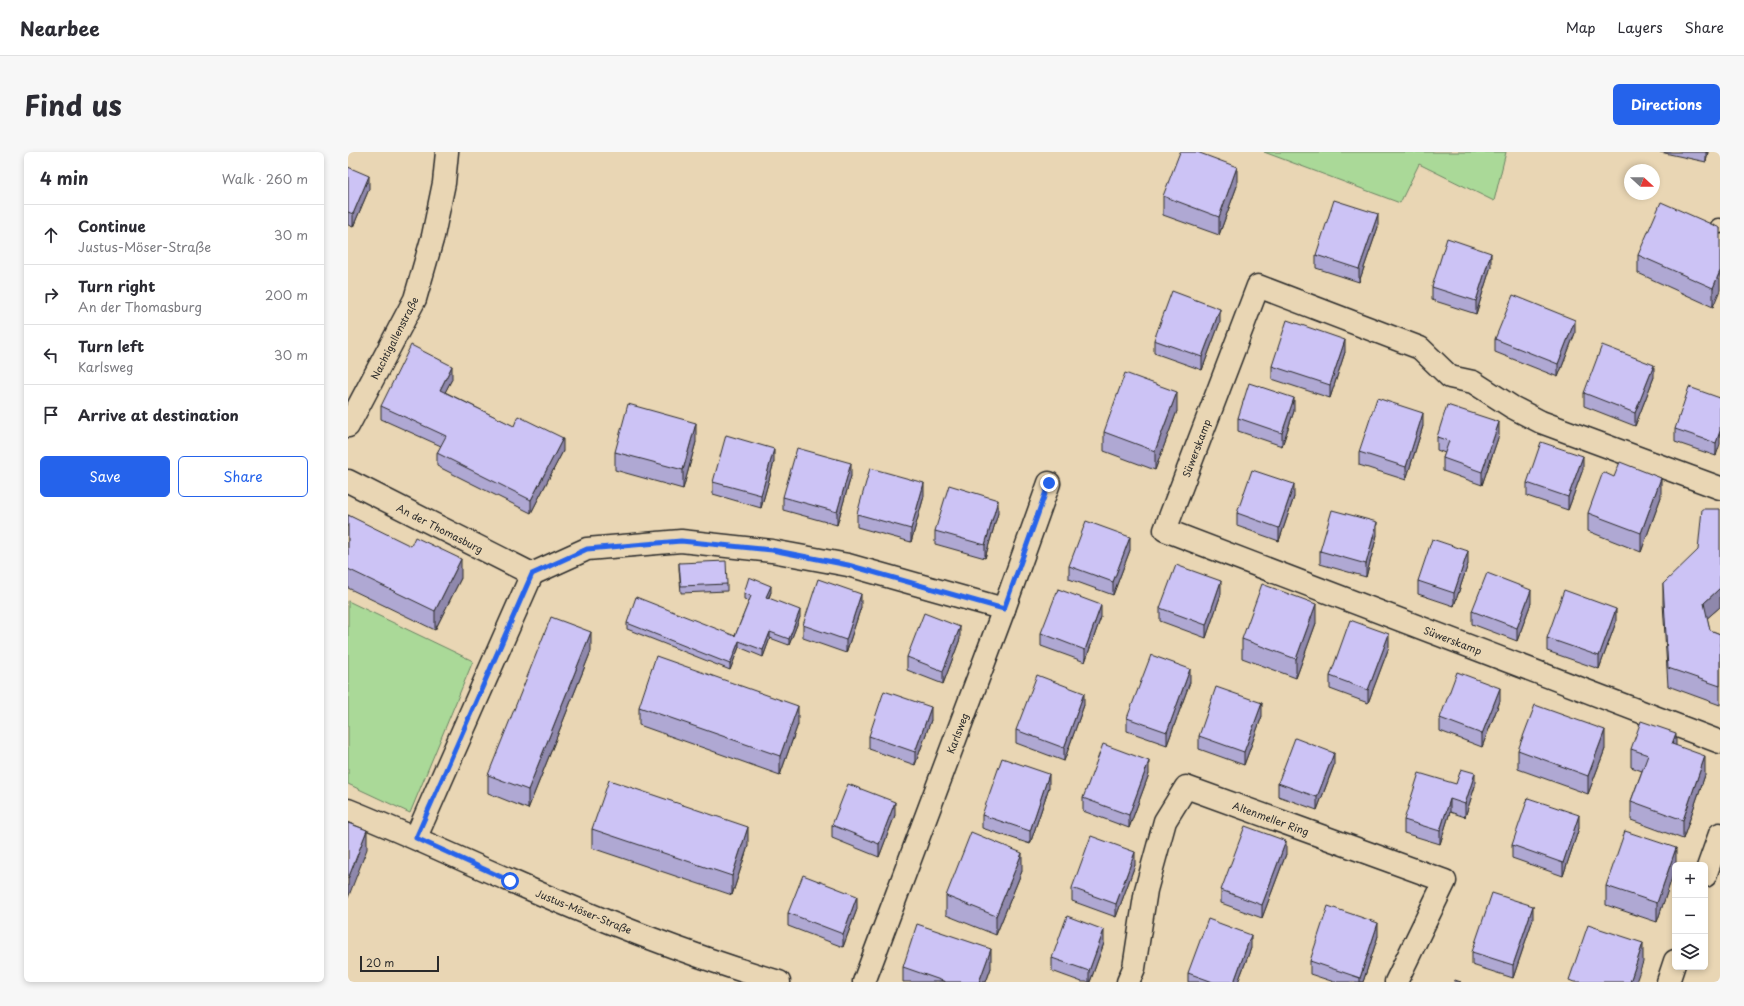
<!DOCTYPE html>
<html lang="en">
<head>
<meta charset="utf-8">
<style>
	:root { --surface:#fff; --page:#f7f7f7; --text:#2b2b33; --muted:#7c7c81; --line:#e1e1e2; --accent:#2563eb }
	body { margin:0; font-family:"Playpen Sans",sans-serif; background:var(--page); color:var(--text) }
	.controls { position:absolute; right:12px; bottom:12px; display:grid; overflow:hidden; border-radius:6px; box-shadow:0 2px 6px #0003 }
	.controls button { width:36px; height:36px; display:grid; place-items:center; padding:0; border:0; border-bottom:1px solid var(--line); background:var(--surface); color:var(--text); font:20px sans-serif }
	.compass { position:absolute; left:1276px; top:12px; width:36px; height:36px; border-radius:50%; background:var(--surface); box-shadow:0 2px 6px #0003; rotate:111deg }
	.scale { position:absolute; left:12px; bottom:10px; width:79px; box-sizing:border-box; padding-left:4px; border:2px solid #2b2b2b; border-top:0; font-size:11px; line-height:14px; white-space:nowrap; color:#2b2b2b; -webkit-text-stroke:3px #e9d6b4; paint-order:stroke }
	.stop { position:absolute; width:12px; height:12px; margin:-9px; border:3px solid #2563eb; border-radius:50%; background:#fff }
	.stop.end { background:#2563eb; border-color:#fff; box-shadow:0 1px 4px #0008 }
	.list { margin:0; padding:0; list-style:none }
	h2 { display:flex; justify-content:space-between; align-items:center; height:52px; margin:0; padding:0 16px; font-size:17px }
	h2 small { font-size:13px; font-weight:400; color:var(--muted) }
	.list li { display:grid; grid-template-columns:26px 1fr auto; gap:12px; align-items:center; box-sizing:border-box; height:60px; padding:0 16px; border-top:1px solid var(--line) }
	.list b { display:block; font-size:15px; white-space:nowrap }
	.list p { margin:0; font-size:13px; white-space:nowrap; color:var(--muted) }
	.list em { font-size:13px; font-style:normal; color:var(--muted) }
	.actions { display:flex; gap:8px; padding:12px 16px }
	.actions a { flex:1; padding:9px 0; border:1px solid var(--accent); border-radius:6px; text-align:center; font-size:14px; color:var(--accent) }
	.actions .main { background:var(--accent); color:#fff }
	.icon { flex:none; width:22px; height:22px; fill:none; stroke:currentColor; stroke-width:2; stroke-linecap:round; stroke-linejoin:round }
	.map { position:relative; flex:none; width:1372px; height:830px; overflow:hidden; border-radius:6px }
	header { display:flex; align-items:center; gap:24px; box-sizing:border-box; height:56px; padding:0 20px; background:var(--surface); border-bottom:1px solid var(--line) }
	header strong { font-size:19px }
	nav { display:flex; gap:22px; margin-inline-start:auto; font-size:14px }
	.intro { display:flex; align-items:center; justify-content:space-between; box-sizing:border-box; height:96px; padding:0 24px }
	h1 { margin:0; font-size:28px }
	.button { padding:10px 18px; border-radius:6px; background:var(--accent); color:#fff; font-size:14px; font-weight:700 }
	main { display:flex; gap:24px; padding:0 24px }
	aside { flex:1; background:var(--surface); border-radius:6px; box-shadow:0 2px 6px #0003 }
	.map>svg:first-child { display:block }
	.green { fill:#aad998; stroke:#6a8262 }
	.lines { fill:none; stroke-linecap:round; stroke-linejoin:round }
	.lane-casing { stroke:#2b2b2b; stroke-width:17 }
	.street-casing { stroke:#2b2b2b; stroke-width:25 }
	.secondary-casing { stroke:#2b2b2b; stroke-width:25 }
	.lane { stroke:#e9d6b4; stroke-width:14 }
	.street { stroke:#e9d6b4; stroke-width:22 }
	.secondary { stroke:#e9d6b4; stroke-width:22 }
	.wall { fill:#afa8d3; stroke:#2b2b2b }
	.shaded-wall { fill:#8f88ac; stroke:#2b2b2b }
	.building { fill:#ccc3f5; stroke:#2b2b2b }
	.route { stroke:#2563eb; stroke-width:5 }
	.labels { text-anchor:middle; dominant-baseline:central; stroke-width:3; stroke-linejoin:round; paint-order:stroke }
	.street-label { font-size:10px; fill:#2b2b2b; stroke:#e9d6b4 }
</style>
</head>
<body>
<header>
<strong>Nearbee</strong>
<nav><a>Map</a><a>Layers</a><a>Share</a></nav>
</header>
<div class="intro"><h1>Find us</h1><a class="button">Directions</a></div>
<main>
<aside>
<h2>4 min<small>Walk · 260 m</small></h2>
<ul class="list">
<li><svg class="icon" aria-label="ahead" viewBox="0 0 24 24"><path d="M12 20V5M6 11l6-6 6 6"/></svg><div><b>Continue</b><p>Justus-Möser-Straße</p></div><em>30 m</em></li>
<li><svg class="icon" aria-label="right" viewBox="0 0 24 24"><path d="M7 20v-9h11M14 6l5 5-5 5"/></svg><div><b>Turn right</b><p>An der Thomasburg</p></div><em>200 m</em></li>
<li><svg class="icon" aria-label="left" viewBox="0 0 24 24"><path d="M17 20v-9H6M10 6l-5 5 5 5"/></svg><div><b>Turn left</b><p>Karlsweg</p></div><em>30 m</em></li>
<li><svg class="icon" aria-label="arrive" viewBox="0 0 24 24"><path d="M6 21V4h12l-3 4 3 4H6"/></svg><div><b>Arrive at destination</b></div></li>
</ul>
<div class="actions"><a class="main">Save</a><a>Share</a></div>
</aside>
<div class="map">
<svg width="1372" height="830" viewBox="0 0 1372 830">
	<rect width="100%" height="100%" fill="#e9d6b4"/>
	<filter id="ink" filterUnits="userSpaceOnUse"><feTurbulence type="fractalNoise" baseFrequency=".025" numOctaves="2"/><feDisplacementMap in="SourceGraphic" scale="8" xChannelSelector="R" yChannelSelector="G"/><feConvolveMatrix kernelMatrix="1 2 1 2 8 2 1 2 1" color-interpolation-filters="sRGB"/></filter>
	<g filter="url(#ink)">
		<g class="green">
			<path d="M916,0H1158L1146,49L1071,12L1052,51Z"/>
			<path d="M0,449L125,509L62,661L0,632Z"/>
		</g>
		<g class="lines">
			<g class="lane-casing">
				<path id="lane" d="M1370,74H1372"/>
			</g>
			<g class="street-casing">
				<g id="street">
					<path d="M0,329L184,422L239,397L333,389L424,399L500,413L656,457"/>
					<path d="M1372,336L1193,270L1164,255L1125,230L1102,225L1072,196L910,134L817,378L1372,590"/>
					<path d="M0,658C55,680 108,705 161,728C249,767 340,803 431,830"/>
					<path d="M68,685L184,422"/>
					<path d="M1357,724L1372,682"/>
					<path d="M516,830L656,457L701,331"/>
					<path d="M780,830L786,816L798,738L817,669L838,635L1097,729L1048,830"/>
					<path d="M1320,830L1327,809"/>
				</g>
			</g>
			<g class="secondary-casing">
				<path id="secondary" d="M0,274L67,147L85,84L96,31L99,0"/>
			</g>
			<use href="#lane" class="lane"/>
			<use href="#street" class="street"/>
			<use href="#secondary" class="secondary"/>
		</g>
		<g class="wall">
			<path d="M1312,0H1360L1358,10Z"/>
			<path d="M0,15L21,37L5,75L0,73Z"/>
			<path d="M889,34L871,83L815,63V44Z"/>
			<path d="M1030,75L1011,130L968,116V103Z"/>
			<path d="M1372,76L1365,155L1290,121V103Z"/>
			<path d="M1143,114L1128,162L1084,148V135Z"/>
			<path d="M872,170L854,218L806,201V188Z"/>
			<path d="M1227,181L1210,225L1147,200V187Z"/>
			<path d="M997,200L982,246L924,227V214Z"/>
			<path d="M1306,225L1287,274L1236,254V241Z"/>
			<path d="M104,227L97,240L215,299L183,361L89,314V301L93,294L33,267V254Z"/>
			<path d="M1372,246L1368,304L1327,290V277Z"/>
			<path d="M829,259L807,318L756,299V280Z"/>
			<path d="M946,259L934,294L890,279V266Z"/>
			<path d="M1075,274L1058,328L1011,313V300Z"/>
			<path d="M1151,283L1134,333L1095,319V306L1097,301L1089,298V285Z"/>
			<path d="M348,290L335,337L267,318V300Z"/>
			<path d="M426,310L413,356L365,342V330Z"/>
			<path d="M1235,317L1220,358L1179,344V331Z"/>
			<path d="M503,324L489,373L435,358V345Z"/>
			<path d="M576,344L563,390L509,375V362Z"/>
			<path d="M946,345L931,389L889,374V361Z"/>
			<path d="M1313,345L1293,400L1240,379V361Z"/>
			<path d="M650,361L637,406L587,392V379Z"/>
			<path d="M0,363L113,426L87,478L0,436Z"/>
			<path d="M1029,383L1018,425L972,412V399Z"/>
			<path d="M782,398L765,443L721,427V414Z"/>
			<path d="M331,411L379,432V439L333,441L331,417Z"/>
			<path d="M1120,412L1106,454L1070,442V429Z"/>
			<path d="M1315,432L1372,455L1359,466L1362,478L1372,482V553L1320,534L1315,451Z"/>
			<path d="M423,440L421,446L452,465L441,493L422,486L415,505L391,495L382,518L279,477V471L387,484L401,449L396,447V441Z"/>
			<path d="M873,442L858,486L812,469V456Z"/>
			<path d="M1183,451L1169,489L1124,472V459Z"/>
			<path d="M513,455L498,501L455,486V473Z"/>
			<path d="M753,465L737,510L693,494V481Z"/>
			<path d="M1268,470L1251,517L1199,499V486Z"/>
			<path d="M968,471L948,526L894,506V487Z"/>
			<path d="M612,487L595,532L559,518V505Z"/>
			<path d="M1041,495L1020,551L982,537V524Z"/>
			<path d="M243,499L180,657L140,641V623Z"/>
			<path d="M842,530L819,593L779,579V566Z"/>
			<path d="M1152,549L1134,595L1092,579V566Z"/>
			<path d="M736,553L716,609L668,591V578Z"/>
			<path d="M291,555L450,572L432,623L291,573Z"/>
			<path d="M914,564L896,613L851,597V584Z"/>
			<path d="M583,568L567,613L521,597V584Z"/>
			<path d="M1328,594L1357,623L1335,687L1283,668V649L1294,619L1283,615V597Z"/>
			<path d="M1257,597L1240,642L1170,617V598Z"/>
			<path d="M986,613L969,658L930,644V631Z"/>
			<path d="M801,622L781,676L735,659V646Z"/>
			<path d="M1127,634L1117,665L1102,660L1092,692L1056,681V668Z"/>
			<path d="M701,635L682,692L634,676V663Z"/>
			<path d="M547,663L531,705L484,686V673Z"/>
			<path d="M1231,676L1215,724L1164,706V693Z"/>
			<path d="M244,677L400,694L384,743L244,696Z"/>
			<path d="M938,702L914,766L873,751V738Z"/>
			<path d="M787,713L768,765L724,749V736Z"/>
			<path d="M1328,713L1309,770L1258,753V734Z"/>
			<path d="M674,719L648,783L598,763V744Z"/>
			<path d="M509,757L495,795L440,774V761Z"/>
			<path d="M1185,767L1165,826L1124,813V800Z"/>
			<path d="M1030,784L1015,830H986L962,822V809Z"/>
			<path d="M756,791L742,830H734L704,819V806Z"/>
			<path d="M903,796L890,830H840V821Z"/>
			<path d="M555,815L643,816L638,830H555Z"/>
		</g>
		<g class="shaded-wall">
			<path d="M1358,0H1360L1358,10Z"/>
			<path d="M889,15V34L871,83V65Z"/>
			<path d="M21,24V37L5,75V62Z"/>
			<path d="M1030,62V75L1011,130V117Z"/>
			<path d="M1143,101V114L1128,162V149Z"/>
			<path d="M1372,119V138L1365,155V136Z"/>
			<path d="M872,157V170L854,218V205Z"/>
			<path d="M1227,168V181L1210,225V212Z"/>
			<path d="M997,188V200L982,246V233Z"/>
			<path d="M1306,213V225L1287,274V261Z"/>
			<path d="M104,214V227L92,250V238Z"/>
			<path d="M829,240V259L807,318V299Z"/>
			<path d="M946,246V259L934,294V281Z"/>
			<path d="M1075,261V274L1058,328V315Z"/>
			<path d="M1151,270V283L1134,333V320Z"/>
			<path d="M348,271V290L335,337V318Z"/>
			<path d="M1372,279V292L1368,304V291Z"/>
			<path d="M215,286V299L183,361V348Z"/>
			<path d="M426,297V310L413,356V343Z"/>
			<path d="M1235,304V317L1220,358V345Z"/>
			<path d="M503,311V324L489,373V360Z"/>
			<path d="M1313,326V345L1293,400V381Z"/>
			<path d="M576,331V344L563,390V377Z"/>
			<path d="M946,332V345L931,389V376Z"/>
			<path d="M650,348V361L637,406V393Z"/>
			<path d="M1029,370V383L1018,425V412Z"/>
			<path d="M782,385V398L765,443V430Z"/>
			<path d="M1120,399V412L1106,454V441Z"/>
			<path d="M113,407V426L87,478V459Z"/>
			<path d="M873,429V442L858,486V473Z"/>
			<path d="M423,434V440L418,451V445Z"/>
			<path d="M1372,436V455L1356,469V451Z"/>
			<path d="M1183,438V451L1169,489V476Z"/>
			<path d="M513,442V455L498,501V488Z"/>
			<path d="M968,452V471L948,526V507Z"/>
			<path d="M753,453V465L737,510V498Z"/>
			<path d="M1268,457V470L1251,517V504Z"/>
			<path d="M452,458V465L441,493V487Z"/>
			<path d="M612,475V487L595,532V519Z"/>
			<path d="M243,480V499L180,657V638Z"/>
			<path d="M422,480V486L415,505V498Z"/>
			<path d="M1041,482V495L1020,551V538Z"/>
			<path d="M391,489V495L382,518V512Z"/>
			<path d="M842,517V530L819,593V580Z"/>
			<path d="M1152,536V549L1134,595V582Z"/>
			<path d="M736,541V553L716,609V596Z"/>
			<path d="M914,551V564L896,613V600Z"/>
			<path d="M450,554V572L432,623V604Z"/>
			<path d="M583,555V568L567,613V600Z"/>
			<path d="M1257,578V597L1240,642V624Z"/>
			<path d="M1328,581V600L1324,592Z"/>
			<path d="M986,601V613L969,658V645Z"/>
			<path d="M1357,604V623L1335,687V668Z"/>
			<path d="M801,609V622L781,676V663Z"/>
			<path d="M1127,621V634L1117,665V652Z"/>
			<path d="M701,622V635L682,692V679Z"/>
			<path d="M1102,647V660L1092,692V679Z"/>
			<path d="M547,650V663L531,705V692Z"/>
			<path d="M1231,663V676L1215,724V711Z"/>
			<path d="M400,675V694L384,743V724Z"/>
			<path d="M19,678V697L0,746V727Z"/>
			<path d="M938,689V702L914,766V753Z"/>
			<path d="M1328,696V713H1327V717L1309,770V751Z"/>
			<path d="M787,700V713L768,765V752Z"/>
			<path d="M674,701V719L648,783V764Z"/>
			<path d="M509,744V757L495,795V782Z"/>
			<path d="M1185,754V767L1165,826V813Z"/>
			<path d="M1030,771V784L1015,830H1012V826Z"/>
			<path d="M756,778V791L742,830H741V819Z"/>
			<path d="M903,783V796L890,830H886Z"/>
			<path d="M1295,791V810L1288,830H1282Z"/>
			<path d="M643,797V816L638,830H631Z"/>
		</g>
		<g class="building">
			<path d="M832,0H849L889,15L871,65L815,44Z"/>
			<path d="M0,15L21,24L5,62L0,60Z"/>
			<path d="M986,48L1030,62L1011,117L968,103Z"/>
			<path d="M1313,50L1372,76V119L1365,136L1290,103Z"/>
			<path d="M1099,86L1143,101L1128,149L1084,135Z"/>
			<path d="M824,139L872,157L854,205L806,188Z"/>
			<path d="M1165,143L1227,168L1210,212L1147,187Z"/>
			<path d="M939,168L997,188L982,233L924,214Z"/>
			<path d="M63,193L104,214L92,238L166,274L170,264L215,286L183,348L89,301L98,284L33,254Z"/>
			<path d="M1254,193L1306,213L1287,261L1236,241Z"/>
			<path d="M777,221L829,240L807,299L756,280Z"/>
			<path d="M901,231L946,246L934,281L890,266Z"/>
			<path d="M1341,235L1372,246V279L1368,291L1327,277Z"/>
			<path d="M1029,246L1075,261L1058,315L1011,300Z"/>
			<path d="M280,252L348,271L335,318L267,300Z"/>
			<path d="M1099,253L1151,270L1134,320L1095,306L1101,289L1089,285Z"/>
			<path d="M378,283L426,297L413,343L365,330Z"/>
			<path d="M1193,290L1235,304L1220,345L1179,331Z"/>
			<path d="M449,296L503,311L489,360L435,345Z"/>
			<path d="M1272,310L1313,326L1293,381L1240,361L1255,320L1266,325Z"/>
			<path d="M522,316L576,331L563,377L509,362Z"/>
			<path d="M904,318L946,332L931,376L889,361Z"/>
			<path d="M601,333L650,348L637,393L587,379Z"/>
			<path d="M1354,357H1372V436L1356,451L1362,478L1372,482V534L1320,516L1315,432L1350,398Z"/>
			<path d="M984,358L1029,370L1018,412L972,399Z"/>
			<path d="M0,363L63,394L67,385L113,407L87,459L0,417Z"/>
			<path d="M738,369L782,385L765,430L721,414Z"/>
			<path d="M1084,387L1120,399L1106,441L1070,429Z"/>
			<path d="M378,409L379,432L333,434L331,411Z"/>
			<path d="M828,413L873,429L858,473L812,456Z"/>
			<path d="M1139,421L1183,438L1169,476L1124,459Z"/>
			<path d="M401,425L423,434L418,445L452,458L441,487L422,480L415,498L391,489L382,512L279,471L288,445L387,484L403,444L396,441Z"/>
			<path d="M470,427L513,442L498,488L455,473Z"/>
			<path d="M914,432L968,452L948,507L894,487Z"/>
			<path d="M710,437L753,453L737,498L693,481Z"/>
			<path d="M1216,438L1268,457L1251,504L1199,486Z"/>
			<path d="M576,461L612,475L595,519L559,505Z"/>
			<path d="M203,465L243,480L180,638L140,623Z"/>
			<path d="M1002,468L1041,482L1020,538L982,524Z"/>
			<path d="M803,503L842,517L819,580L779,566Z"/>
			<path d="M308,504L450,554L432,604L291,555Z"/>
			<path d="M1109,520L1152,536L1134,582L1092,566Z"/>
			<path d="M689,523L736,541L716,596L668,578Z"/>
			<path d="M868,535L914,551L896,600L851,584Z"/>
			<path d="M536,539L583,555L567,600L521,584Z"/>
			<path d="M1187,553L1257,578L1240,624L1170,598Z"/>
			<path d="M1293,569L1328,581L1324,592L1357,604L1335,668L1283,649L1300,603L1283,597Z"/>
			<path d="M947,586L986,601L969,645L930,631Z"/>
			<path d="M755,592L801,609L781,663L735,646Z"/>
			<path d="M654,606L701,622L682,679L634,663Z"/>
			<path d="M1113,617L1127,621L1117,652L1102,647L1092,679L1056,668L1071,621L1108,632Z"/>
			<path d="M261,628L400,675L384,724L244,677Z"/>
			<path d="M500,632L547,650L531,692L484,673Z"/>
			<path d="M1180,646L1231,663L1215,711L1164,693Z"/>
			<path d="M0,671L19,678L0,727Z"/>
			<path d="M897,674L938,689L914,753L873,738Z"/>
			<path d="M1277,679L1328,696L1309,751L1258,734Z"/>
			<path d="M623,680L674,701L648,764L598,744Z"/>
			<path d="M743,684L787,700L768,752L724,736Z"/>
			<path d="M455,723L509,744L495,782L440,761Z"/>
			<path d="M1144,741L1185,754L1165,813L1124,800Z"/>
			<path d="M980,754L1030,771L1012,826L962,809Z"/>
			<path d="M719,764L756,778L741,819L704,806Z"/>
			<path d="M860,767L903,783L886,830H865L840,821Z"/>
			<path d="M569,772L643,797L631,830H598L555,815Z"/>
			<path d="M1240,773L1295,791L1282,830H1226L1221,828Z"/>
			<path d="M1107,828L1113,830H1106Z"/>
		</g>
	</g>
	<g class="lines" filter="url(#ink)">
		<path class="route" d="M162,729L68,686L184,422L239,397L333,389L424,398L500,413L656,457L701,331"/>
	</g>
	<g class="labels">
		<g class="street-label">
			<text transform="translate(46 186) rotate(-63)">Nachtigallenstraße</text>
			<text transform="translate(848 296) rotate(-69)">Süwerskamp</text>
			<text transform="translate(92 376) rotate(27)">An der Thomasburg</text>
			<text transform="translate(1105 488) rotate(21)">Süwerskamp</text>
			<text transform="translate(609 581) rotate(-69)">Karlsweg</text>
			<text transform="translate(923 666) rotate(20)">Altenmeller Ring</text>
			<text transform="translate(236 759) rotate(22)">Justus-Möser-Straße</text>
		</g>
	</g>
</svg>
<div class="controls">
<button>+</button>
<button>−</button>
<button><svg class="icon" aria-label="layers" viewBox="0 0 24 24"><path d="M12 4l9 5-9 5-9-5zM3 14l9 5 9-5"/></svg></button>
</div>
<svg class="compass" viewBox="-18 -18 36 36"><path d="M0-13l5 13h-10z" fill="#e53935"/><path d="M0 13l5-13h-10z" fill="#7c7c81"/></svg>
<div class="scale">20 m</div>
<div class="stop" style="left:162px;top:729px"></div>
<div class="stop end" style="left:701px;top:331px"></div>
</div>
</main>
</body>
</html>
